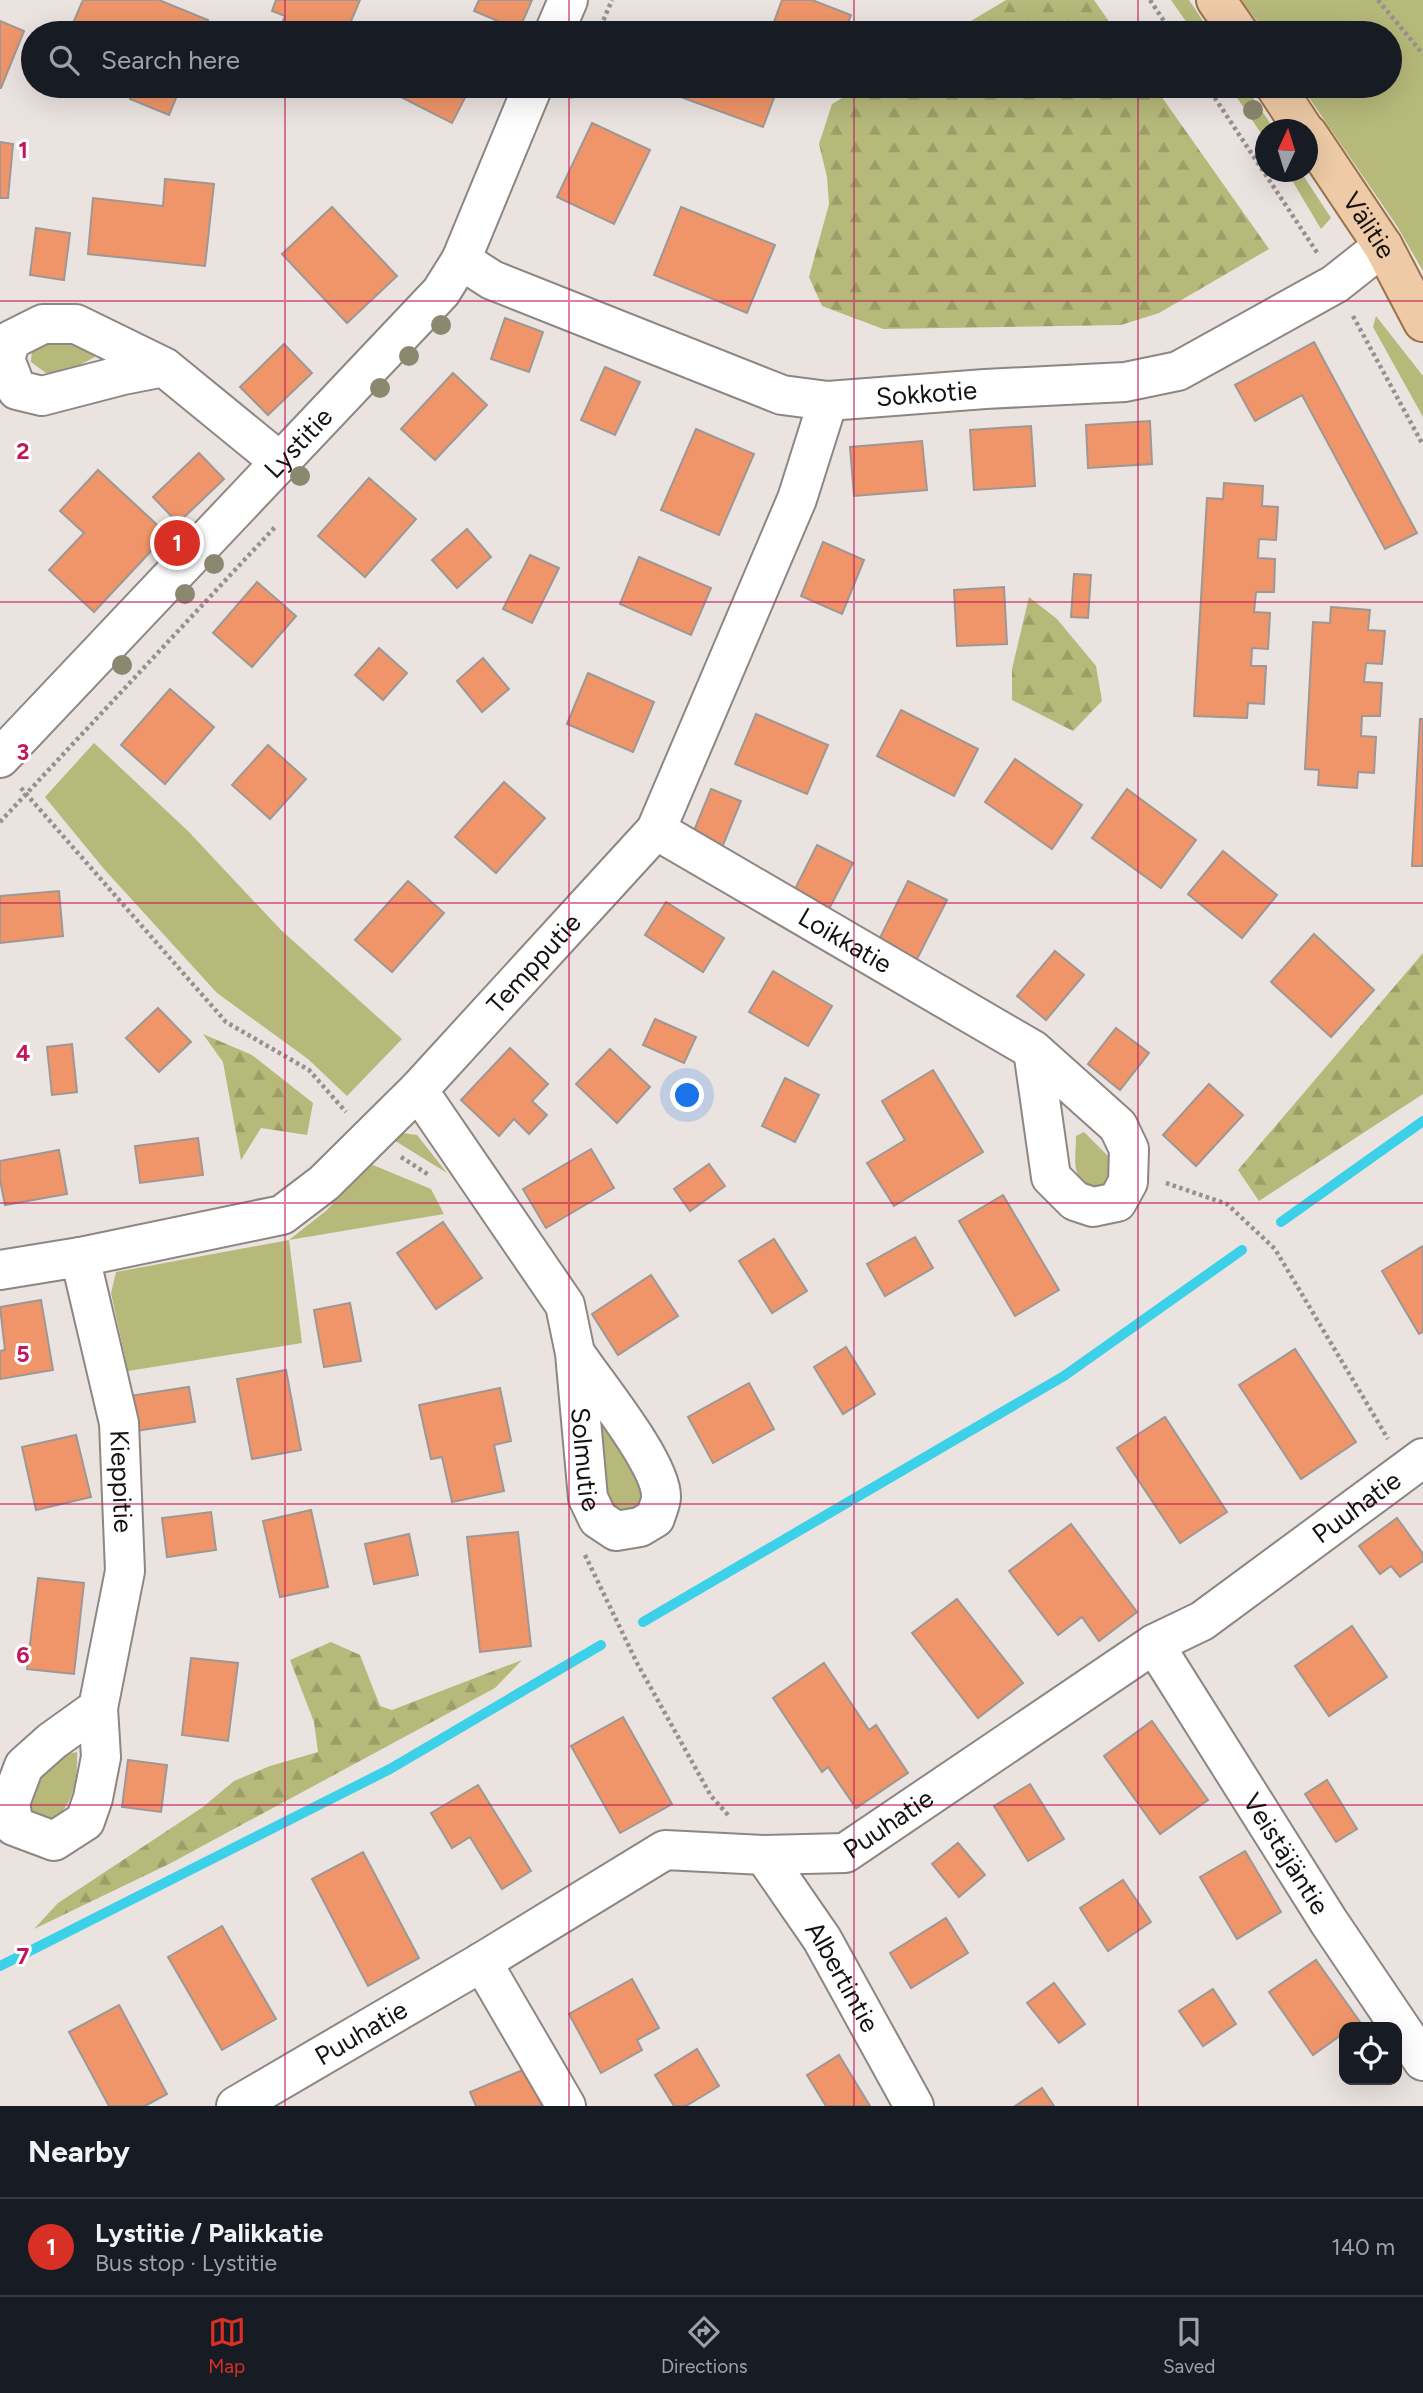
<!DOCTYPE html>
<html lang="en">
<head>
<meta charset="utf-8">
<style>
	:root { --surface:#171b24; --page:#242831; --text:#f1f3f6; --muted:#9ea1a6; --line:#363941; --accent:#d93025 }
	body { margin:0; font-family:Figtree,sans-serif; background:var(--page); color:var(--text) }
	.controls { position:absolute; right:21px; bottom:21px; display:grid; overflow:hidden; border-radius:14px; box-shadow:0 7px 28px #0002 }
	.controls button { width:63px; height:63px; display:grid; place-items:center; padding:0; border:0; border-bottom:2px solid var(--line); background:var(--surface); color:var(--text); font:35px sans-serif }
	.compass { position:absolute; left:1255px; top:119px; width:63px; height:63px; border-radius:50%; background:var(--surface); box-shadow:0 7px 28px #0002; rotate:4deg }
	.you { position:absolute; left:688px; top:1096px; width:24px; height:24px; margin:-18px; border:5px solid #fff; border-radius:50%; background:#1a73e8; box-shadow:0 0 0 10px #1a73e833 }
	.badge { display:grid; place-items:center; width:46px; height:46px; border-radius:50%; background:var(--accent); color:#fff; font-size:23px; font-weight:700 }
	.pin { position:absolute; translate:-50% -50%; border:4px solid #fff; box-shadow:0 2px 7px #0006 }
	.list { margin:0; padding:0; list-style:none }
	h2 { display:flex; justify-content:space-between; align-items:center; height:91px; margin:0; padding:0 28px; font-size:30px }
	h2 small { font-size:23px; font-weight:400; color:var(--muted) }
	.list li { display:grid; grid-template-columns:46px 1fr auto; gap:21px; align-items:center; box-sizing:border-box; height:98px; padding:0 28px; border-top:2px solid var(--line) }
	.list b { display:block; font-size:26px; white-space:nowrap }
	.list p { margin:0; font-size:23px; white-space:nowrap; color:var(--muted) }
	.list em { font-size:23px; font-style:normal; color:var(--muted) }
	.icon { flex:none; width:38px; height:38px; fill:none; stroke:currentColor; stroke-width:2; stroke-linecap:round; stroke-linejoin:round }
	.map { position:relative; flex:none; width:1423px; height:2106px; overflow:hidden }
	.search { position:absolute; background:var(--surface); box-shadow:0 7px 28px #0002; left:21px; right:21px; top:21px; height:77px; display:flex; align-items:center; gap:18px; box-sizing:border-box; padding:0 24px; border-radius:38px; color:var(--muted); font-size:26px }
	.sheet { height:189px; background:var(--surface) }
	nav { display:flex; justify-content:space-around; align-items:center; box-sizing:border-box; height:98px; border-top:2px solid var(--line); background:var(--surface); font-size:19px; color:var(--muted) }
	nav a { display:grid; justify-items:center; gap:4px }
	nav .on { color:var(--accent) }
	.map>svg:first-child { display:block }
	.grass { fill:#b6b97a }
	.forest { fill:url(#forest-firs) }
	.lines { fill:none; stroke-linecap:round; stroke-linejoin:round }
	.stream { stroke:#3dd0e9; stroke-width:10 }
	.building { fill:#ef9569; stroke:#9e9794; stroke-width:2 }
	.minor-casing { stroke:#8d8683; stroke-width:42 }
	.major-casing { stroke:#9b734b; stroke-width:42 }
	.path { stroke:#96918e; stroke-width:4.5; stroke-dasharray:3.5 3.5; stroke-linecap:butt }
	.minor { stroke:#fff; stroke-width:38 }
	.major { stroke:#eecaa6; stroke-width:38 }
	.tree { fill:#8b8870 }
	.grid { fill:none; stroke:#c2185b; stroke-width:2; stroke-opacity:0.55 }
	.labels { text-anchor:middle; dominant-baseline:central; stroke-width:6; stroke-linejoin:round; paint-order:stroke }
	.street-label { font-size:26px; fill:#151311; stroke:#fff }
	.grid-label { font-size:23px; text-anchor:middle; font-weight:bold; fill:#c2185b; stroke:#fff; stroke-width:6; stroke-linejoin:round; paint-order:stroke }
</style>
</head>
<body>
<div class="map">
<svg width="1423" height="2106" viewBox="0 0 1423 2106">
	<defs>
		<pattern id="forest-firs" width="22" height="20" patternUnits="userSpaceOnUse" patternTransform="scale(1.75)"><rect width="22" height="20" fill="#b6b97a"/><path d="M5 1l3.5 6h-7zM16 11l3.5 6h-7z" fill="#9c9e68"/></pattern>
	</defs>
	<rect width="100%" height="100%" fill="#eae3e0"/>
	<g class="grass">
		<path d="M1171,0H1189L1211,33H1194Z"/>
		<path d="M1241,0H1423V271L1397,226L1301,86H1390V33H1266Z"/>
		<path d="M1229,86H1245L1274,129L1266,130L1265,139Z"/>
		<path d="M1287,172H1301L1331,218L1321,229Z"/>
		<path d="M1376,316L1423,376V417L1373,327Z"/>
		<path d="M52,336L88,347L95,357L66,372L46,373L31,362L32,348Z"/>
		<path d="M94,743L188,831L281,930L402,1039L347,1096L308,1059L217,993L104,869L45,797Z"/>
		<path d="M1084,1132L1111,1159V1184L1097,1190C1069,1180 1076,1161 1076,1136Z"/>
		<path d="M402,1133L417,1135L447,1173L389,1137Z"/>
		<path d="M368,1163L431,1189L444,1214L289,1240L302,1343L128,1371L111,1293L116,1272L289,1240L327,1210Z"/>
		<path d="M590,1383L651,1485L638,1514L604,1516Z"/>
		<path d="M77,1752C78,1778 74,1804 53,1821L35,1819L27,1805C37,1782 48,1756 77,1752Z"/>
	</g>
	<g class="forest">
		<path d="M1006,0H1094L1117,33H951Z"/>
		<path d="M863,86H1154L1269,249L1159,313L1121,325L883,329L822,306L809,277L829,204L827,177L819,144L832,104Z"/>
		<path d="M1029,597L1057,619L1096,666L1102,701L1073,731L1012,700V669Z"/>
		<path d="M1423,953V1094L1259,1201L1238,1170Z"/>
		<path d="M203,1034L252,1055L313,1103L307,1135L261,1128L241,1160L223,1062Z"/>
		<path d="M331,1642L360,1655L380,1706L392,1710L522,1660L495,1688L171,1863L34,1929L58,1903L203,1807L234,1781L270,1766L318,1752L314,1722L290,1660Z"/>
	</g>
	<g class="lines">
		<g class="stream">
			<path d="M1281,1222L1423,1121"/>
			<path d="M643,1622L1064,1376L1242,1250"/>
			<path d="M0,1966L390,1769L601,1645"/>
		</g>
	</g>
	<g class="building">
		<path d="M83,0H159L208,20L202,33H77L70,30Z"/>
		<path d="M276,0H360L346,33H278L285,16L272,11Z"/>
		<path d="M479,0H532L519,30L474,11Z"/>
		<path d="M782,0H812L851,15L844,33H770Z"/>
		<path d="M0,21L24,31L1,88H0Z"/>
		<path d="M135,86H181L169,115L130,99Z"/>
		<path d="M397,86H471L452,123L393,93Z"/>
		<path d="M679,86H751L775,95L763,127L675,95Z"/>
		<path d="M592,123L650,150L614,224L557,197Z"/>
		<path d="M0,142L13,144L8,198H0Z"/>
		<path d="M165,179L214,184L205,266L88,254L93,198L163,206Z"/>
		<path d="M332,207L397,276L347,323L282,254Z"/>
		<path d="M681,207L775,245L747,313L654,275Z"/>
		<path d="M36,228L70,233L64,280L30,275Z"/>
		<path d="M505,318L543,332L529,372L491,359Z"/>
		<path d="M1314,342L1417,533L1385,549L1302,395L1255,421L1235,385Z"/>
		<path d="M284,344L312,373L268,415L240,387Z"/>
		<path d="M605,367L640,382L615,435L581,420Z"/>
		<path d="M453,373L487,405L435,460L401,429Z"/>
		<path d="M1150,421L1152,464L1088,468L1086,425Z"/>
		<path d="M1031,426L1035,486L974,490L970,430Z"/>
		<path d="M696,429L754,454L719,535L661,510Z"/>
		<path d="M922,441L927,490L854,496L850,447Z"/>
		<path d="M199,453L224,479L178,523L153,497Z"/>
		<path d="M98,470L167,534L94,612L49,570L84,533L60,511Z"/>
		<path d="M369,478L416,519L365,577L318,536Z"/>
		<path d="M1224,483L1263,486L1262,506L1278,507L1276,540L1259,539L1258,558L1275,559L1274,592H1256L1254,612L1270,613L1268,649L1252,648L1251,666H1266L1264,704L1248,703L1247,718L1194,716L1207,498L1223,499Z"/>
		<path d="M467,529L491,557L457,588L432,560Z"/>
		<path d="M823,542L864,560L842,614L801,596Z"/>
		<path d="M530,555L559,568L532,623L503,609Z"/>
		<path d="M639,557L711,588L691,635L620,604Z"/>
		<path d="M1074,574L1091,575L1088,618L1071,617Z"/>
		<path d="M257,582L296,616L252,667L213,633Z"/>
		<path d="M1004,587L1007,644L957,646L954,590Z"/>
		<path d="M1331,607L1370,610L1368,630L1385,631L1382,664L1366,663L1364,682L1382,683L1380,716H1362L1361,736L1376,737L1374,773L1358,772L1357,788L1318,785L1319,770L1305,769L1313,622L1330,623Z"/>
		<path d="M379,648L407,673L383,700L355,675Z"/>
		<path d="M483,658L509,689L482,712L457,681Z"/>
		<path d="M588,673L654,702L633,752L567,724Z"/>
		<path d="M170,689L214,727L165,784L121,745Z"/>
		<path d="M901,710L978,749L954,796L877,756Z"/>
		<path d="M756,714L828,745L807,794L735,764Z"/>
		<path d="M1420,719H1423V866H1412Z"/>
		<path d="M268,745L306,779L270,819L232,785Z"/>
		<path d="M1015,759L1082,805L1052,849L985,802Z"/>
		<path d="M504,782L545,818L496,873L455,837Z"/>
		<path d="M711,789L741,801L721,850L691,838Z"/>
		<path d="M1127,789L1196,840L1161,888L1092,838Z"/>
		<path d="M817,845L853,863L827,913L792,895Z"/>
		<path d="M1223,851L1277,895L1242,938L1188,894Z"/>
		<path d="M408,881L444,913L392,972L355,940Z"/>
		<path d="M908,881L947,900L914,965L876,946Z"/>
		<path d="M59,891L63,936L0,943V896Z"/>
		<path d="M666,902L724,938L703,972L645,935Z"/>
		<path d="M1314,934L1374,990L1331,1037L1271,982Z"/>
		<path d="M1055,951L1084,975L1046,1020L1017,996Z"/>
		<path d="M773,971L832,1006L808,1046L749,1012Z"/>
		<path d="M158,1008L191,1042L159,1072L126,1038Z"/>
		<path d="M655,1019L696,1037L684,1063L643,1045Z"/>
		<path d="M1116,1028L1149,1053L1120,1090L1088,1064Z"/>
		<path d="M72,1044L77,1092L52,1095L47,1047Z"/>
		<path d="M510,1048L548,1084L532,1101L547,1115L529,1134L514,1119L499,1136L461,1100Z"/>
		<path d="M610,1049L650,1087L617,1123L576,1084Z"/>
		<path d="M933,1070L983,1152L894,1206L867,1163L905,1140L882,1101Z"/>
		<path d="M785,1078L819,1095L795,1142L762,1126Z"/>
		<path d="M1209,1084L1243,1115L1196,1166L1163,1135Z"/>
		<path d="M198,1138L203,1175L140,1183L135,1146Z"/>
		<path d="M591,1149L614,1188L546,1228L523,1189Z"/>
		<path d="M59,1150L67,1194L5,1205L0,1180V1161Z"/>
		<path d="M709,1164L725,1186L690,1211L674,1189Z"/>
		<path d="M1003,1195L1059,1290L1015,1316L959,1221Z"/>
		<path d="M443,1222L482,1278L436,1309L397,1253Z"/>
		<path d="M915,1237L933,1268L885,1296L867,1264Z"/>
		<path d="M774,1239L807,1291L772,1313L739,1261Z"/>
		<path d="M1423,1246V1332L1419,1334L1382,1271Z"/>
		<path d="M651,1275L678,1316L618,1355L592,1314Z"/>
		<path d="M41,1300L53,1370L0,1379V1351L5,1350L0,1307Z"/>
		<path d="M350,1303L361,1361L324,1367L314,1310Z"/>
		<path d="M846,1347L875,1394L843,1414L814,1367Z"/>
		<path d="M1295,1349L1356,1442L1301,1479L1239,1385Z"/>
		<path d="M286,1370L301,1450L252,1459L237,1379Z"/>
		<path d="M749,1383L774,1429L713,1463L688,1417Z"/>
		<path d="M189,1387L195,1422L135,1431L129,1396Z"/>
		<path d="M500,1388L511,1441L494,1445L504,1491L452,1502L442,1457L431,1459L419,1405Z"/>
		<path d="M1165,1417L1227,1512L1180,1543L1117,1448Z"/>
		<path d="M76,1435L91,1497L36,1510L22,1447Z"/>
		<path d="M311,1510L328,1587L280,1597L263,1521Z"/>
		<path d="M211,1512L216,1550L167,1557L162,1518Z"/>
		<path d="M1397,1518L1423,1554V1561L1400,1577L1391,1566L1380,1574L1359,1546Z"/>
		<path d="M1071,1524L1137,1612L1099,1641L1082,1617L1058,1635L1009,1571Z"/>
		<path d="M518,1532L531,1646L480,1652L467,1537Z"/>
		<path d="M409,1534L418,1575L374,1584L365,1544Z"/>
		<path d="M38,1578L84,1583L74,1674L27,1669Z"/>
		<path d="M957,1599L1023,1683L978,1718L912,1633Z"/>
		<path d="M1352,1626L1387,1677L1329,1716L1295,1666Z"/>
		<path d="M191,1658L238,1663L228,1741L182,1735Z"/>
		<path d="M824,1663L869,1730L876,1725L908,1773L856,1808L828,1767L822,1772L773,1698Z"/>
		<path d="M623,1717L672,1804L620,1833L571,1746Z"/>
		<path d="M1152,1721L1208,1800L1160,1834L1104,1756Z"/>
		<path d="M128,1760L167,1765L161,1812L122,1807Z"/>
		<path d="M1327,1780L1357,1829L1336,1842L1305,1794Z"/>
		<path d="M1030,1784L1064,1839L1028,1861L994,1806Z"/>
		<path d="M478,1785L531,1871L502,1889L470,1837L452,1848L431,1813Z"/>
		<path d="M958,1843L985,1875L959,1897L932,1864Z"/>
		<path d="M1245,1851L1281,1912L1237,1939L1200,1877Z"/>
		<path d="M363,1852L419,1958L368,1986L312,1879Z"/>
		<path d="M1123,1880L1151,1922L1108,1951L1080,1908Z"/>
		<path d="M946,1918L968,1953L911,1988L890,1953Z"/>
		<path d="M222,1926L276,2019L222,2050L168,1957Z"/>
		<path d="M1316,1960L1360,2022L1353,2027H1344V2033L1313,2055L1269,1992Z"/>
		<path d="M632,1979L659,2028L637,2040L642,2050L601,2073L569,2014Z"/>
		<path d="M1054,1983L1085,2024L1059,2043L1027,2003Z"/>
		<path d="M1213,1989L1236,2024L1203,2046L1179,2011Z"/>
		<path d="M119,2005L167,2094L145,2106H109L69,2032Z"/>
		<path d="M697,2049L719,2086L686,2106H674L655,2075Z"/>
		<path d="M839,2055L870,2106H826L807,2075Z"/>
		<path d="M530,2067L545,2103L539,2106H476L470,2092Z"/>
		<path d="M1042,2088L1054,2106H1015Z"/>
	</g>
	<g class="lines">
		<g class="minor-casing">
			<g id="minor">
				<path d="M554,33L568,0"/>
				<path id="s1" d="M461,260L492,280L782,395L828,401L985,389L1125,382L1178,371L1335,284L1383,246"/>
				<path d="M164,367L123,375L42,396L17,390L5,359L11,340L43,324H76L164,367L279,461"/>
				<path id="s2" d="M0,758L441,292L461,260L533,86"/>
				<path id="s3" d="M656,830L1033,1050L1118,1126L1129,1149L1128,1182L1117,1202L1093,1207L1075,1201L1051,1177L1033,1050"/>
				<path id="s4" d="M418,1090L565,1305L575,1353L588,1498L598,1519L616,1531L640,1527L655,1518C657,1511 661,1503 661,1497C662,1464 595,1383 575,1353"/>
				<path id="s5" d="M80,1257L119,1423L125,1571L98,1708L101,1757L93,1798L85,1821L54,1841L14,1826L10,1803L24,1766L52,1741L98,1708"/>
				<path id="s6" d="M0,1270L80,1257L282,1215L324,1183L418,1090L656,830L797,499L828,401"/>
				<path id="s7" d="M1154,1644L1329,1922L1423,2061"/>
				<path id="s8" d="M764,1855L822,1939L914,2106"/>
				<path d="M482,1962L566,2106"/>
				<path id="s9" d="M236,2106L482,1962L665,1850L764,1855L845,1853L1154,1644L1202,1621L1423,1458"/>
			</g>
		</g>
		<g class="major-casing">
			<g id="major">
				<path d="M1216,0L1239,33"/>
				<path d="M1275,86L1304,130"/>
				<path id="s10" d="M1308,134L1383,246L1423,322"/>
			</g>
		</g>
		<g class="path">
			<path d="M1150,0L1172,33"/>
			<path d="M1378,0L1423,54"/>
			<path d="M598,33L612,0"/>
			<path d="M1207,86L1318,254"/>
			<path d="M570,98L576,86"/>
			<path d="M1353,316L1423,445"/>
			<path d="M21,788L226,1022L309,1070L346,1112"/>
			<path d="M0,822L276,526"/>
			<path d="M401,1157L429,1175"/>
			<path d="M1166,1183L1227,1204L1275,1249L1388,1439"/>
			<path d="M585,1555L637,1663L711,1796L729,1816"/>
		</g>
		<use href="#minor" class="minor"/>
		<use href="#major" class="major"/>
	</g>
	<g class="tree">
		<circle cx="1253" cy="110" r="10"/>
		<circle cx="441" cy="325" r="10"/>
		<circle cx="409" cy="356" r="10"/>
		<circle cx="380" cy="388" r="10"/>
		<circle cx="300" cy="476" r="10"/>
		<circle cx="214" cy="564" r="10"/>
		<circle cx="185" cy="594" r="10"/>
		<circle cx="122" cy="665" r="10"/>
	</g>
	<path class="grid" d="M285,0V33M569,0V33M854,0V33M1138,0V33M285,86V2106M569,86V2106M854,86V2106M1138,86V2106M0,301H1423M0,602H1423M0,903H1423M0,1203H1423M0,1504H1423M0,1805H1423"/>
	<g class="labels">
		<g class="street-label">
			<text stroke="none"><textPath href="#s10" startOffset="110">Välitie</textPath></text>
			<text stroke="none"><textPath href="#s1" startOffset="494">Sokkotie</textPath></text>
			<text stroke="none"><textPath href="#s2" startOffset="434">Lystitie</textPath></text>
			<text stroke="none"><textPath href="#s3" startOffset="219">Loikkatie</textPath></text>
			<text stroke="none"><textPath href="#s6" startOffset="644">Tempputie</textPath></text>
			<text stroke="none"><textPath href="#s4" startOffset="416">Solmutie</textPath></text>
			<text stroke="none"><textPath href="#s5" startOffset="229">Kieppitie</textPath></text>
			<text stroke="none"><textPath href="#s9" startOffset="1298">Puuhatie</textPath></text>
			<text stroke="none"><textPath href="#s9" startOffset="732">Puuhatie</textPath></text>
			<text stroke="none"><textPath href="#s7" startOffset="248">Veistäjäntie</textPath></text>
			<text stroke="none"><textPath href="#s8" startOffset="145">Albertintie</textPath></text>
			<text stroke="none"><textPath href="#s9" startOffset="145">Puuhatie</textPath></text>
		</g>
	</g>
	<g class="grid-label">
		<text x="23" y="158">1</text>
		<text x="23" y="459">2</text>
		<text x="23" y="760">3</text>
		<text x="23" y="1061">4</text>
		<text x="23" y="1362">5</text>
		<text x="23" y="1663">6</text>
		<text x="23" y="1964">7</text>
	</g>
</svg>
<div class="controls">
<button><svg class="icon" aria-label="locate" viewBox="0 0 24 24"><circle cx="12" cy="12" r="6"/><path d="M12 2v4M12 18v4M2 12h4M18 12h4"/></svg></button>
</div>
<svg class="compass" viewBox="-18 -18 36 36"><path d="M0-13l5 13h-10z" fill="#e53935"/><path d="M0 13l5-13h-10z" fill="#9ea1a6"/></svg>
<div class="you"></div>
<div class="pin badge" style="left:177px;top:543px">1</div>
<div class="search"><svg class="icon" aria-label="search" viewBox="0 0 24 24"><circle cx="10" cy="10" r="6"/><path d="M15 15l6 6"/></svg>Search here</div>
</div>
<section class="sheet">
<h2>Nearby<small></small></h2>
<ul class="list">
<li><span class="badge">1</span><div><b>Lystitie / Palikkatie</b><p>Bus stop · Lystitie</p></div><em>140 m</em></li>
</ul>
</section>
<nav>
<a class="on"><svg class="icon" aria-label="map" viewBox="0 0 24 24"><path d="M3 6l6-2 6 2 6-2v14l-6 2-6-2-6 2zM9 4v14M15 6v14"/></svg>Map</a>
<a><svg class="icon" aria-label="directions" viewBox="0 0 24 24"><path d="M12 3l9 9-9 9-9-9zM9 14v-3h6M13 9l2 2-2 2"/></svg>Directions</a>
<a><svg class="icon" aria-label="saved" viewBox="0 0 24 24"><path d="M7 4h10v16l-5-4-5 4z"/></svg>Saved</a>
</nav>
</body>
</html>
